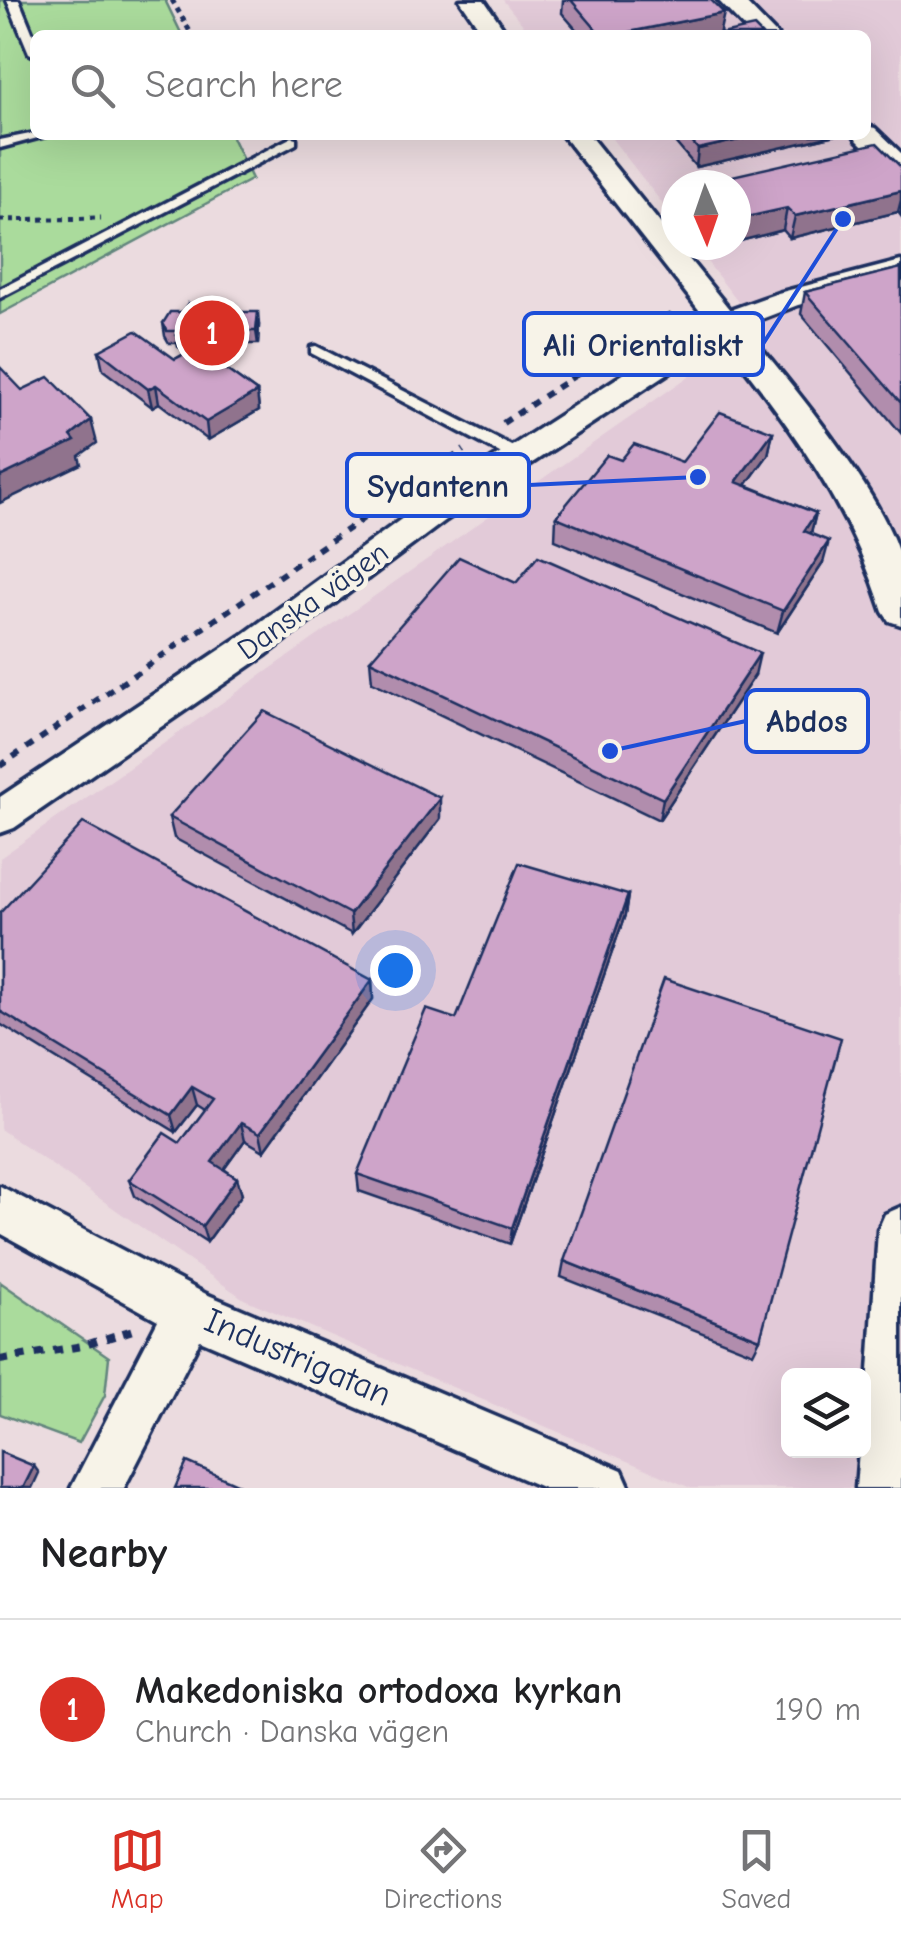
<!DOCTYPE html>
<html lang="en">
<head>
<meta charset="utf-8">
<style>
	:root { --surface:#fff; --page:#f2f2f2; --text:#202124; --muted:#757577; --line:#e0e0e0; --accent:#d93025 }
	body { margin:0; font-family:"Comic Neue",sans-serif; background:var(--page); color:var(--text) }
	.controls { position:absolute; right:30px; bottom:30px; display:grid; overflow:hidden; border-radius:15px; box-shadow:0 10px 40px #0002 }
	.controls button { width:90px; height:90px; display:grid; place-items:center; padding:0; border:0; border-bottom:2px solid var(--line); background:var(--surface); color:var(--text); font:50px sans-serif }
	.compass { position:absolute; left:661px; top:170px; width:90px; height:90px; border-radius:50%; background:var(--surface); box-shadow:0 10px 40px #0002; rotate:178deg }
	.you { position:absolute; left:395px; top:970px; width:35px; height:35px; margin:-25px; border:8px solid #fff; border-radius:50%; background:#1a73e8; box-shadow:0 0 0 15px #1a73e833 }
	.badge { display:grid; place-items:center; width:65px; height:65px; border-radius:50%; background:var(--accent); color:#fff; font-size:32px; font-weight:700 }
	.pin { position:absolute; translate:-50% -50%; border:5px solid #fff; box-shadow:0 2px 10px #0006 }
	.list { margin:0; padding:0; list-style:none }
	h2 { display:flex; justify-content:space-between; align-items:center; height:130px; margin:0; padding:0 40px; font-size:42px }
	h2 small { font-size:32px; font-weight:400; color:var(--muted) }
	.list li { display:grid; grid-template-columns:65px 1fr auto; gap:30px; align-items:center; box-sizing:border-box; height:180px; padding:0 40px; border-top:2px solid var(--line) }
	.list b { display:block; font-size:38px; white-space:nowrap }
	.list p { margin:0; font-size:32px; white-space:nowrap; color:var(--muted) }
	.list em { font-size:32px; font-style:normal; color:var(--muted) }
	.icon { flex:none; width:55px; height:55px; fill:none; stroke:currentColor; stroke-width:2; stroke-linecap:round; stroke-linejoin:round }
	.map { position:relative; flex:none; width:901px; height:1488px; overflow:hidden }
	.search { position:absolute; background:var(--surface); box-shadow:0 10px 40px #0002; left:30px; right:30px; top:30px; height:110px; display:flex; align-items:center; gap:25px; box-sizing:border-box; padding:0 35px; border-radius:15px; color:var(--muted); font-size:38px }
	.sheet { height:310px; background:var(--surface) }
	nav { display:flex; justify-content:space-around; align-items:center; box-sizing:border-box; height:140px; border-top:2px solid var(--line); background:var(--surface); font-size:28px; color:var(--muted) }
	nav a { display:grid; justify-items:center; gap:5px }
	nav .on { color:var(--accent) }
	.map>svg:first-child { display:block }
	.built { fill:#e2cad8; fill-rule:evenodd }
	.green { fill:#aadb9c; stroke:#62857d; stroke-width:2.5 }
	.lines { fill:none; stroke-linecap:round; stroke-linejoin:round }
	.service-casing { stroke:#1b2f5e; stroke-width:7 }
	.minor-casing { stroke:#1b2f5e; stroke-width:7 }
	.path-far2 { stroke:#1b2f5e; stroke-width:5; stroke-dasharray:5 5; stroke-linecap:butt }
	.path-far1 { stroke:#1b2f5e; stroke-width:6; stroke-dasharray:8 8; stroke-linecap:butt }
	.path { stroke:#1b2f5e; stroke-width:8; stroke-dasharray:9 9; stroke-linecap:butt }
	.service { fill:#f7f3e8; fill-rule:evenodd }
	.minor { fill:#f7f3e8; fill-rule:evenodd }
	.wall { fill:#b18dad; stroke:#1b2f5e; stroke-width:2.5 }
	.shaded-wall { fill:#90738d; stroke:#1b2f5e; stroke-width:2.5 }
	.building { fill:#cea4c9; stroke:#1b2f5e; stroke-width:2.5 }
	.labels { text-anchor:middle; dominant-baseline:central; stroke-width:9; stroke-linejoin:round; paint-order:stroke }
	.street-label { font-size:30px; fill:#1b2f5e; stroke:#f7f3e8 }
	.near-street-label { font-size:35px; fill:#1b2f5e; stroke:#f7f3e8 }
	.leader { fill:none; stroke:#1d4ed8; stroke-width:4 }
	.callout-dot { fill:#1d4ed8; stroke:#f7f3e8; stroke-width:4 }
	.callout { fill:#f7f3e8; stroke:#1d4ed8; stroke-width:4 }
	.callout-label { font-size:32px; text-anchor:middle; font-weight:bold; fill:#1b2f5e }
</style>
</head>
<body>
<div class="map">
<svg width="901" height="1488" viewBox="0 0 901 1488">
	<rect width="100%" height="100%" fill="#ebdbdf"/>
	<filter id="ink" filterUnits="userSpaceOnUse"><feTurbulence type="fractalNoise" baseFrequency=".01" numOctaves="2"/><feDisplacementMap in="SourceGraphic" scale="20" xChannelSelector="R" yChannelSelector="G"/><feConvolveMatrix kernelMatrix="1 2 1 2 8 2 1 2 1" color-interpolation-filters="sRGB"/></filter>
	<g filter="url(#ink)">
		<path class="built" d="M503,0H901V1488H691L244,1299L0,1129V858L758,328L694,245H736V185H676V221L609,135H866V35H531ZM788,1376H864V1450H788Z"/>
		<g class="green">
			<path d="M0,0H165L182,35H35V135H231L252,179L0,314Z"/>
			<path d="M0,1282L109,1357L105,1395L79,1443L0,1414Z"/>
		</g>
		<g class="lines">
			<g class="service-casing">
				<g id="service">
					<path d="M7,0H19L35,39V56L29,53Z"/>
					<path d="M35,133L49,135L0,148V140Z"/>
					<path d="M292,137L296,138V144L0,298V289Z"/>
					<path d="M316,346L525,453L528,457L525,461H515L311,353V347Z"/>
				</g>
			</g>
			<g class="minor-casing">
				<g id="minor">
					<path d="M460,0H484L508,35H484Z"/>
					<path d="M718,0H743L777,35H751Z"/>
					<path d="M866,126L875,128L901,153V176L892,174L857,140L854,135H866Z"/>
					<path d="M562,135H589L730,310L778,293L901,261V279L798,305L743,326C786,377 889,500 901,563C901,582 901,605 901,625L889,621L883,612C850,507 789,423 721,338L446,520L267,654L14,828L0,833V797L241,636L422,504L707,320Z"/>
					<path d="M0,1186L206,1294L622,1470L630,1488H544L200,1340L124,1488H71L158,1320L0,1233Z"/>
					<path d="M901,1207V1488H856L859,1450H864L878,1230L885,1214Z"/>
				</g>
			</g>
			<g class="path-far2">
				<path d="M172,0L192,35"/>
				<path d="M0,220L101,218"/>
				<path d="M576,376L669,315L675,322"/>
			</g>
			<g class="path-far1">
				<path d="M503,423L579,373"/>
				<path d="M0,766L464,450"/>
			</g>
			<path class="path" d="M0,1360L82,1346L136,1329"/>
			<use href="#service" class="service"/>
			<use href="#minor" class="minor"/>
		</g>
		<g class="wall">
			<path d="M563,0H711L721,34L762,35H581L562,13Z"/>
			<path d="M669,135H836L696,167Z"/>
			<path d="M901,167V216L898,212L790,238L783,230L736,242V185H706V182Z"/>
			<path d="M901,268V433L801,314L805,292Z"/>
			<path d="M197,306L235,312L259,325L258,344H235L226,352L204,354L257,392L259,410L208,440L159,403L152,407L103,370L99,351L175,359L194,348L192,347L184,350L178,347L177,343H169L165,336L163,323L182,312Z"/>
			<path d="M773,432L768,455L746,485L816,513L811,534L823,563L777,633L555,540L556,517L621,460L682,462Z"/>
			<path d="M516,583L755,675L659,820L372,682L370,660Z"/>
			<path d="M169,817L440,819L352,934L174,838Z"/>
			<path d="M628,895L625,915L510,1244L359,1191L357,1174L456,1019Z"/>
			<path d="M0,913L372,980L373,999L264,1151L245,1140L224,1169L237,1178L242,1194L207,1242L135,1196L129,1180L180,1143L205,1110L197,1105L176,1132L0,1024Z"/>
			<path d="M564,1261L760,1339L753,1353L561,1277Z"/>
		</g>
		<g class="shaded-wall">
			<path d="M724,13L719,35H614Z"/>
			<path d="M761,135H836L696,167L698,149Z"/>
			<path d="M901,191V200L898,212L790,238L795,216Z"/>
			<path d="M787,208L783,230L736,242L738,219Z"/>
			<path d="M258,312L259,325L258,344L256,331Z"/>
			<path d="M233,331L235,344L226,352L224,339Z"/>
			<path d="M190,334L192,347L184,350L182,338Z"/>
			<path d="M156,385L159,403L152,407L148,389Z"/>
			<path d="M257,392L259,410L208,440L206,422Z"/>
			<path d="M91,420L97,443L79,456L81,464L0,503V477L71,436Z"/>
			<path d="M773,432L768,455L732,504L736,482Z"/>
			<path d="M816,513L810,536L804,531Z"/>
			<path d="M829,541L823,563L777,633L783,611Z"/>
			<path d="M760,653L755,675L659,820L663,799Z"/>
			<path d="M440,798V819L352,934L350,914Z"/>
			<path d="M628,895L625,915L510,1244L512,1228Z"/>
			<path d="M372,980L373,999L264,1151L260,1133Z"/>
			<path d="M192,1087L197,1105L176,1132L171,1115Z"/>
			<path d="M241,1123L245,1140L217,1179L212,1162Z"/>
			<path d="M237,1178L242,1194L207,1242L202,1226Z"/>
			<path d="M34,1466L39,1473L32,1488H23Z"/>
		</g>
		<g class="building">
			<path d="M571,0H711L724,13L614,35H601Z"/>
			<path d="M754,27L762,35H717Z"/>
			<path d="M686,135H761L698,149Z"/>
			<path d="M877,143L901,167V191L795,216L787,208L738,219L736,217V185H708L706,182Z"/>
			<path d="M901,268V403L805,292Z"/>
			<path d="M215,300L223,305L234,304L235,312H258L256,331H233L224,339L199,341L190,334L182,338L176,335L181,331H167L163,323L170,312H182L188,303L197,306Z"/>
			<path d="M136,331L175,359L196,348L257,392L206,422L156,385L148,389L99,351Z"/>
			<path d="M0,367L22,390L49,377L91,420L71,436L75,441L0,477Z"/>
			<path d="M720,412L773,432L736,482L816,513L804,531L829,541L783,611L556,517L607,455L621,460L634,444L682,462Z"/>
			<path d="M538,556L760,653L663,799L370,660L459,557L516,583Z"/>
			<path d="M264,711L440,798L350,914L169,817Z"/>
			<path d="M83,823L372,980L260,1133L241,1123L212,1162L237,1178L202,1226L129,1180L164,1133L180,1143L213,1099L192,1087L171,1115L0,1011V913Z"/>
			<path d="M519,863L628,895L512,1228L357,1174L426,1009L456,1019Z"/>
			<path d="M664,979L841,1038L760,1339L564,1261Z"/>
			<path d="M0,1452L34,1466L23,1488H0Z"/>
			<path d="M187,1462L246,1488H175Z"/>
		</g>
	</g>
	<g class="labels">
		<g class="street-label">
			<text transform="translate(313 601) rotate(-36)">Danska vägen</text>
		</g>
		<g class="near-street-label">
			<text transform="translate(298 1357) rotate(23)">Industrigatan</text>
		</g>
	</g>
	<path class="leader" d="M843 219L763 344M698 477L529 485M610 751L746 721"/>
	<g class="callout-dot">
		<circle cx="843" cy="219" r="10"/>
		<circle cx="698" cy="477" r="10"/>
		<circle cx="610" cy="751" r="10"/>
	</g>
	<g class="callout">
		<rect x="524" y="313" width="239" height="62" rx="10"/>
		<rect x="347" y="454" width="182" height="62" rx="10"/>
		<rect x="746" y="690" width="122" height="62" rx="10"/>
	</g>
	<g class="callout-label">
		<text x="643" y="356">Ali Orientaliskt</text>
		<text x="438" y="497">Sydantenn</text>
		<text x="807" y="732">Abdos</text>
	</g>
</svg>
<div class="controls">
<button><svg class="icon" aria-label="layers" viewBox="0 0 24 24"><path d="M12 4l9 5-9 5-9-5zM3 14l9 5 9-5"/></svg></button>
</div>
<svg class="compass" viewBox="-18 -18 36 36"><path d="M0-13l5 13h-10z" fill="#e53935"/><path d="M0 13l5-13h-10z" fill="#757577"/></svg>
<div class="you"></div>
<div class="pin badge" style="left:212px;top:333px">1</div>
<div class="search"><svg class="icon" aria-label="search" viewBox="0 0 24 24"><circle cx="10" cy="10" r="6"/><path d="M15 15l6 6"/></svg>Search here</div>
</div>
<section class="sheet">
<h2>Nearby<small></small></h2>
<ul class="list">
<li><span class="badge">1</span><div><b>Makedoniska ortodoxa kyrkan</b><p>Church · Danska vägen</p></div><em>190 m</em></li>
</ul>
</section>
<nav>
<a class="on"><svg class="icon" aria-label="map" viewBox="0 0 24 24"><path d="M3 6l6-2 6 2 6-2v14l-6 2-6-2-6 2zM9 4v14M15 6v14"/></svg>Map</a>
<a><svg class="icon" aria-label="directions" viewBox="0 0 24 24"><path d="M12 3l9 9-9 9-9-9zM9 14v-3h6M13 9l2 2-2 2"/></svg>Directions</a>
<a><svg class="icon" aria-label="saved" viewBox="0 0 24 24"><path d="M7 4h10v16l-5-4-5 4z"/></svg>Saved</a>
</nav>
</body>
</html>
